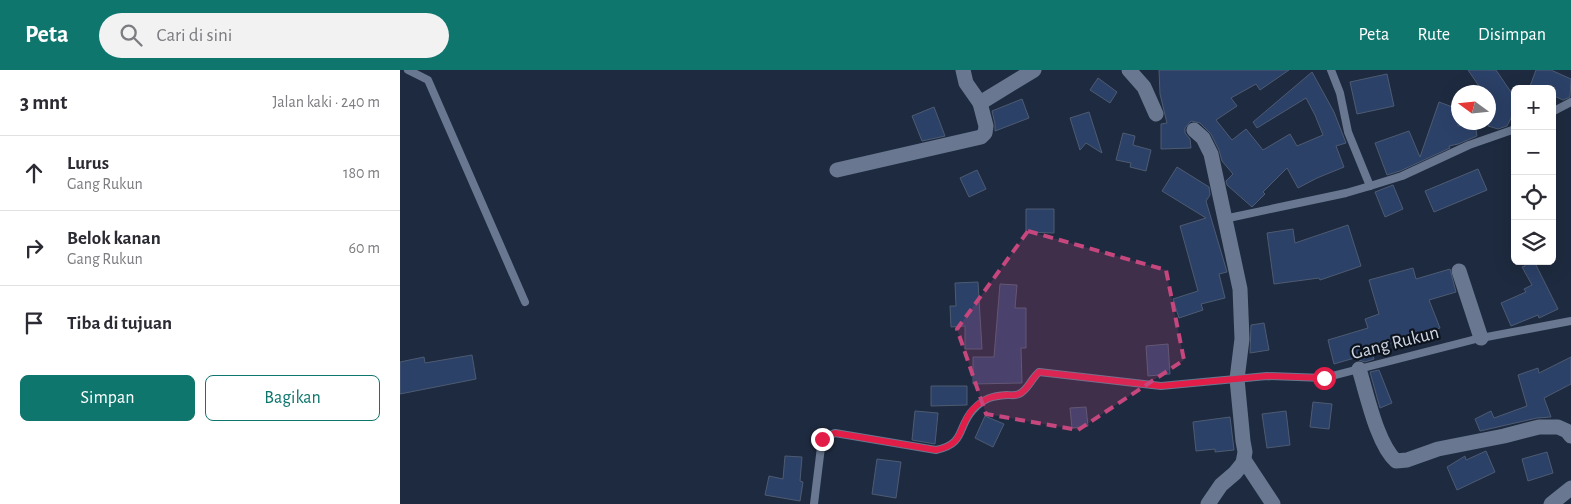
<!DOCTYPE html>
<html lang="id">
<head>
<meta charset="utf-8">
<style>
	:root { --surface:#fff; --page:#f2f2f3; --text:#2b2b33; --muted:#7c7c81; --line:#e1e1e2; --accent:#0f766e }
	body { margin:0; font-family:"Alegreya Sans",sans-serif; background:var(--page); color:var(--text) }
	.controls { position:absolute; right:15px; top:15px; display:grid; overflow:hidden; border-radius:8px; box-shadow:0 5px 20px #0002 }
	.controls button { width:45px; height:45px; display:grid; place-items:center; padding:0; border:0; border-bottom:1px solid var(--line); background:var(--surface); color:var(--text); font:25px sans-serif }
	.compass { position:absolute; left:1051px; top:15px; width:45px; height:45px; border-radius:50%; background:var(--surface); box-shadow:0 5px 20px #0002; rotate:285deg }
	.stop { position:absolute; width:15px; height:15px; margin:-11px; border:4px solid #e11d48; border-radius:50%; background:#fff }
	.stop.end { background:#e11d48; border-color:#fff; box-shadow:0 1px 5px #0008 }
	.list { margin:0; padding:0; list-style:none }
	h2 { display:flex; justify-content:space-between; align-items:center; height:65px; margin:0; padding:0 20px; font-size:21px }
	h2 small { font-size:16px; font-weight:400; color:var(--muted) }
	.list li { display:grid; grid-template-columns:32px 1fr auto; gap:15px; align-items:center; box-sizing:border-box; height:75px; padding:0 20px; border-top:1px solid var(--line) }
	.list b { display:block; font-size:19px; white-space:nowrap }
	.list p { margin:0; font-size:16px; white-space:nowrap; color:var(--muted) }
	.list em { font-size:16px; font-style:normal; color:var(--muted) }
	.actions { display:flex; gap:10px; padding:15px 20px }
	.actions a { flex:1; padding:11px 0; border:1px solid var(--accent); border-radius:8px; text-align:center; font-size:18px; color:var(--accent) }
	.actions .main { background:var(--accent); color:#fff }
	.icon { flex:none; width:28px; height:28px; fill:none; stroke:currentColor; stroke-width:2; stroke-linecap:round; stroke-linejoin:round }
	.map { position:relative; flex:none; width:1171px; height:434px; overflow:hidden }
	header { display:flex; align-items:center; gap:30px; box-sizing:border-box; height:70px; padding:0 25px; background:var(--accent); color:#fff }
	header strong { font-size:24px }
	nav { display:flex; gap:28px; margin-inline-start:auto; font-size:18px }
	.search { width:350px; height:45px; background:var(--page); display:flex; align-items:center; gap:12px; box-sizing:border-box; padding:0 18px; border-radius:28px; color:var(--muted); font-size:19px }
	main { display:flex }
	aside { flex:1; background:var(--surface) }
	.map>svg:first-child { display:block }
	.building { fill:#2c4168; stroke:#4d5b72 }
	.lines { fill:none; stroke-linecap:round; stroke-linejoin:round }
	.lane { stroke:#697890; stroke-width:8 }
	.street { stroke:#697890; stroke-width:15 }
	.route { stroke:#e11d48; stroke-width:6 }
	.marked { fill:#c5477d; fill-opacity:0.2; stroke:#c5477d; stroke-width:4; stroke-dasharray:10 6; stroke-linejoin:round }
	.labels { text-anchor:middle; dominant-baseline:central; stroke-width:4.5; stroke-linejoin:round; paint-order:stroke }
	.street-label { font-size:19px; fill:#cdd5e3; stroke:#0d131c }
</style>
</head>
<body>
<header>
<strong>Peta</strong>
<div class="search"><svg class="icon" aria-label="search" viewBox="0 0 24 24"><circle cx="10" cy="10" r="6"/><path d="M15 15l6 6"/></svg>Cari di sini</div>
<nav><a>Peta</a><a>Rute</a><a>Disimpan</a></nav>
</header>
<main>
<aside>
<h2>3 mnt<small>Jalan kaki · 240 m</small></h2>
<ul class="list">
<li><svg class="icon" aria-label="ahead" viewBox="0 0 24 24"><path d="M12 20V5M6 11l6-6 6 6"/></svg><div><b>Lurus</b><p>Gang Rukun</p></div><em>180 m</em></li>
<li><svg class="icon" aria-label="right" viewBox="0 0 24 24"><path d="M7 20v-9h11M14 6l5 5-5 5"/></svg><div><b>Belok kanan</b><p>Gang Rukun</p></div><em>60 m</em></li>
<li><svg class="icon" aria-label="arrive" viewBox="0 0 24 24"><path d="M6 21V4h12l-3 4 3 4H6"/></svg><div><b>Tiba di tujuan</b></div></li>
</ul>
<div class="actions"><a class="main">Simpan</a><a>Bagikan</a></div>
</aside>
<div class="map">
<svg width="1171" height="434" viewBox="0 0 1171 434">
	<rect width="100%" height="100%" fill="#1e2a3f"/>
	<g class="building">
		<path d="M759,0H889L860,20L856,14L831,28L837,36L816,50L832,70L846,59L863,80L890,64L897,76L923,65L915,45L906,28L857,58L853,52L912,2L934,42L946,73L936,76L944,97L917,108L898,118L887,98L863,122L865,124L852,137L827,115L826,111L833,104L822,91L819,80L811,64L800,53L791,51L785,58V63L790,69L791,78L761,79V54L767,53L760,24Z"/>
		<path d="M1068,0H1096L1115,28V40L1107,56L1098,59L1088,56V22H1083Z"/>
		<path d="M1136,0H1151L1171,9L1170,27L1163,30L1152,25V19H1129Z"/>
		<path d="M987,4L994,36L957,44L950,12Z"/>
		<path d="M698,8L717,22L710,33L690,20Z"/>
		<path d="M622,29L629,48L595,61V54L592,41Z"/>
		<path d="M1039,32L1058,39V56L1075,53L1077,66L1058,74L1049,76L1050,78L1000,101L987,105L975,73L1009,61L1020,87Z"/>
		<path d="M534,37L545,66L522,71L512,46Z"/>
		<path d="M689,42L702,83L686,73L680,80L670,48Z"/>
		<path d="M723,63L735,66L733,75L751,80L746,101L730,97L731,93L716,90Z"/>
		<path d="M777,97L809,117L810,125L806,131L827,202L819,204L825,228L801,234L803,240L779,248L773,229L798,221L780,156L806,148L762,121Z"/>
		<path d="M1078,99L1087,120L1034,142L1025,121Z"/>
		<path d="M577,100L586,119L569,127L560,108Z"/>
		<path d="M993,115L1003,139L985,147L975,122Z"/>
		<path d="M626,139H654V163L626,162Z"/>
		<path d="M948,155L961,196L920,210L919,208L874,214L867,163L893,159L895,173Z"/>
		<path d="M1124,191H1134L1158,239L1139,248L1138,245L1111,256L1101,233L1126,222L1124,219L1132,215L1122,197L1125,196Z"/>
		<path d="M1013,198L1016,209L1050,199L1056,222L1029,230L1040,258L1015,268L1014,265L971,280L974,289L965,292L959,290L958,287L934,294L928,270L968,258L965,249L979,244L969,210Z"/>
		<path d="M578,212L582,279H565V256L551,257L550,236H556L555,213Z"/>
		<path d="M600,214L617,215L615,238H626V278H621L622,313L573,314V287H594Z"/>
		<path d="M864,253L869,280L850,283L851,255Z"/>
		<path d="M768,274L770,304L748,306L746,276Z"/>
		<path d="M72,285L76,309L0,324V292L24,287L25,293Z"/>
		<path d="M1171,287V314L1144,328L1151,347L1137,348L1080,361L1075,349L1091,341L1094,348L1127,336L1118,305L1138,298L1139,303Z"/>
		<path d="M979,300L992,333L980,338L970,302Z"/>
		<path d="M531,316H567V335L531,336Z"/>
		<path d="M913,332L932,334L929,359L910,357Z"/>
		<path d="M686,337L688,356L672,358L670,338Z"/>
		<path d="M515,341L538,343L535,374L512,370Z"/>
		<path d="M886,341L890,375L867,378L862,344Z"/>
		<path d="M585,346L604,354L593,377L575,368Z"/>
		<path d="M830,347L834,380L815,382V379L796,381L793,352Z"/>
		<path d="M1086,381L1095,402L1057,420L1047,397L1065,386L1066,390Z"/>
		<path d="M1147,382L1153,403L1128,411L1122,389Z"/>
		<path d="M385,386L402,387L400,411L403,412L400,431L365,425L369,406L383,409Z"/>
		<path d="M477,389L501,392L496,428L472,424Z"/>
	</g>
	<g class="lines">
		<g class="lane">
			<path d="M8,0L28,10L125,232"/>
			<path d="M931,0L940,23L948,62L970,116"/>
			<path d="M1152,42L1171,32"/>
			<path d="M824,149L946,123L970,116L1002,106L1069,75L1115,59"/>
			<path d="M414,434L422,369L435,363L536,380C566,374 557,357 573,340C584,328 592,326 607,325C611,325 615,326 619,324C627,321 631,309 639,302L761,316L867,306L924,308L1076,269L1171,251"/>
		</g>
		<g class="street">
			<path d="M729,0L744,17L756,44"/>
			<path d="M580,33L634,0"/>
			<path d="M794,60L803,68L811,84L840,219L842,269L837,309L843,371L845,382L843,393L835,403L821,415L808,434"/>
			<path d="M437,100L581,67L585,63L586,56L580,33L566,13L563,0"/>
			<path d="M1059,201L1081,268"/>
			<path d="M959,299C967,324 977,374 996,391L1007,390L1038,379L1104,366L1139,357H1158L1167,361L1171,366"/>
			<path d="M844,390L873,434"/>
			<path d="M1151,434L1171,418"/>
		</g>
	</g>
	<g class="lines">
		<path class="route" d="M422,369L435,363L536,380C566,374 557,357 573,339C584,328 592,326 607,325C611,325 615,326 619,324C627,321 632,308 639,302L761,316L867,306L924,308"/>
	</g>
	<path class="marked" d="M628,161L766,200L784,290L678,360L586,344L557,259Z"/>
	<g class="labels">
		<g class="street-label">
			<text transform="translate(995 273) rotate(-14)">Gang Rukun</text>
		</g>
	</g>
</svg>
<div class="controls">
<button>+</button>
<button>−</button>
<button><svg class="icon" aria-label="locate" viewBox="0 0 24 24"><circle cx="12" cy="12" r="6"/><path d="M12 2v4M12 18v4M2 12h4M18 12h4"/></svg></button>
<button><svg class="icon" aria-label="layers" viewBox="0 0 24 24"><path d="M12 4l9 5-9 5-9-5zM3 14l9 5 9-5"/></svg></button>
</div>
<svg class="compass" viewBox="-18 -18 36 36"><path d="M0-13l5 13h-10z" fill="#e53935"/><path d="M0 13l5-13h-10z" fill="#7c7c81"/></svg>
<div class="stop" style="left:924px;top:308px"></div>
<div class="stop end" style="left:422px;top:369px"></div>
</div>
</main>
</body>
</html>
